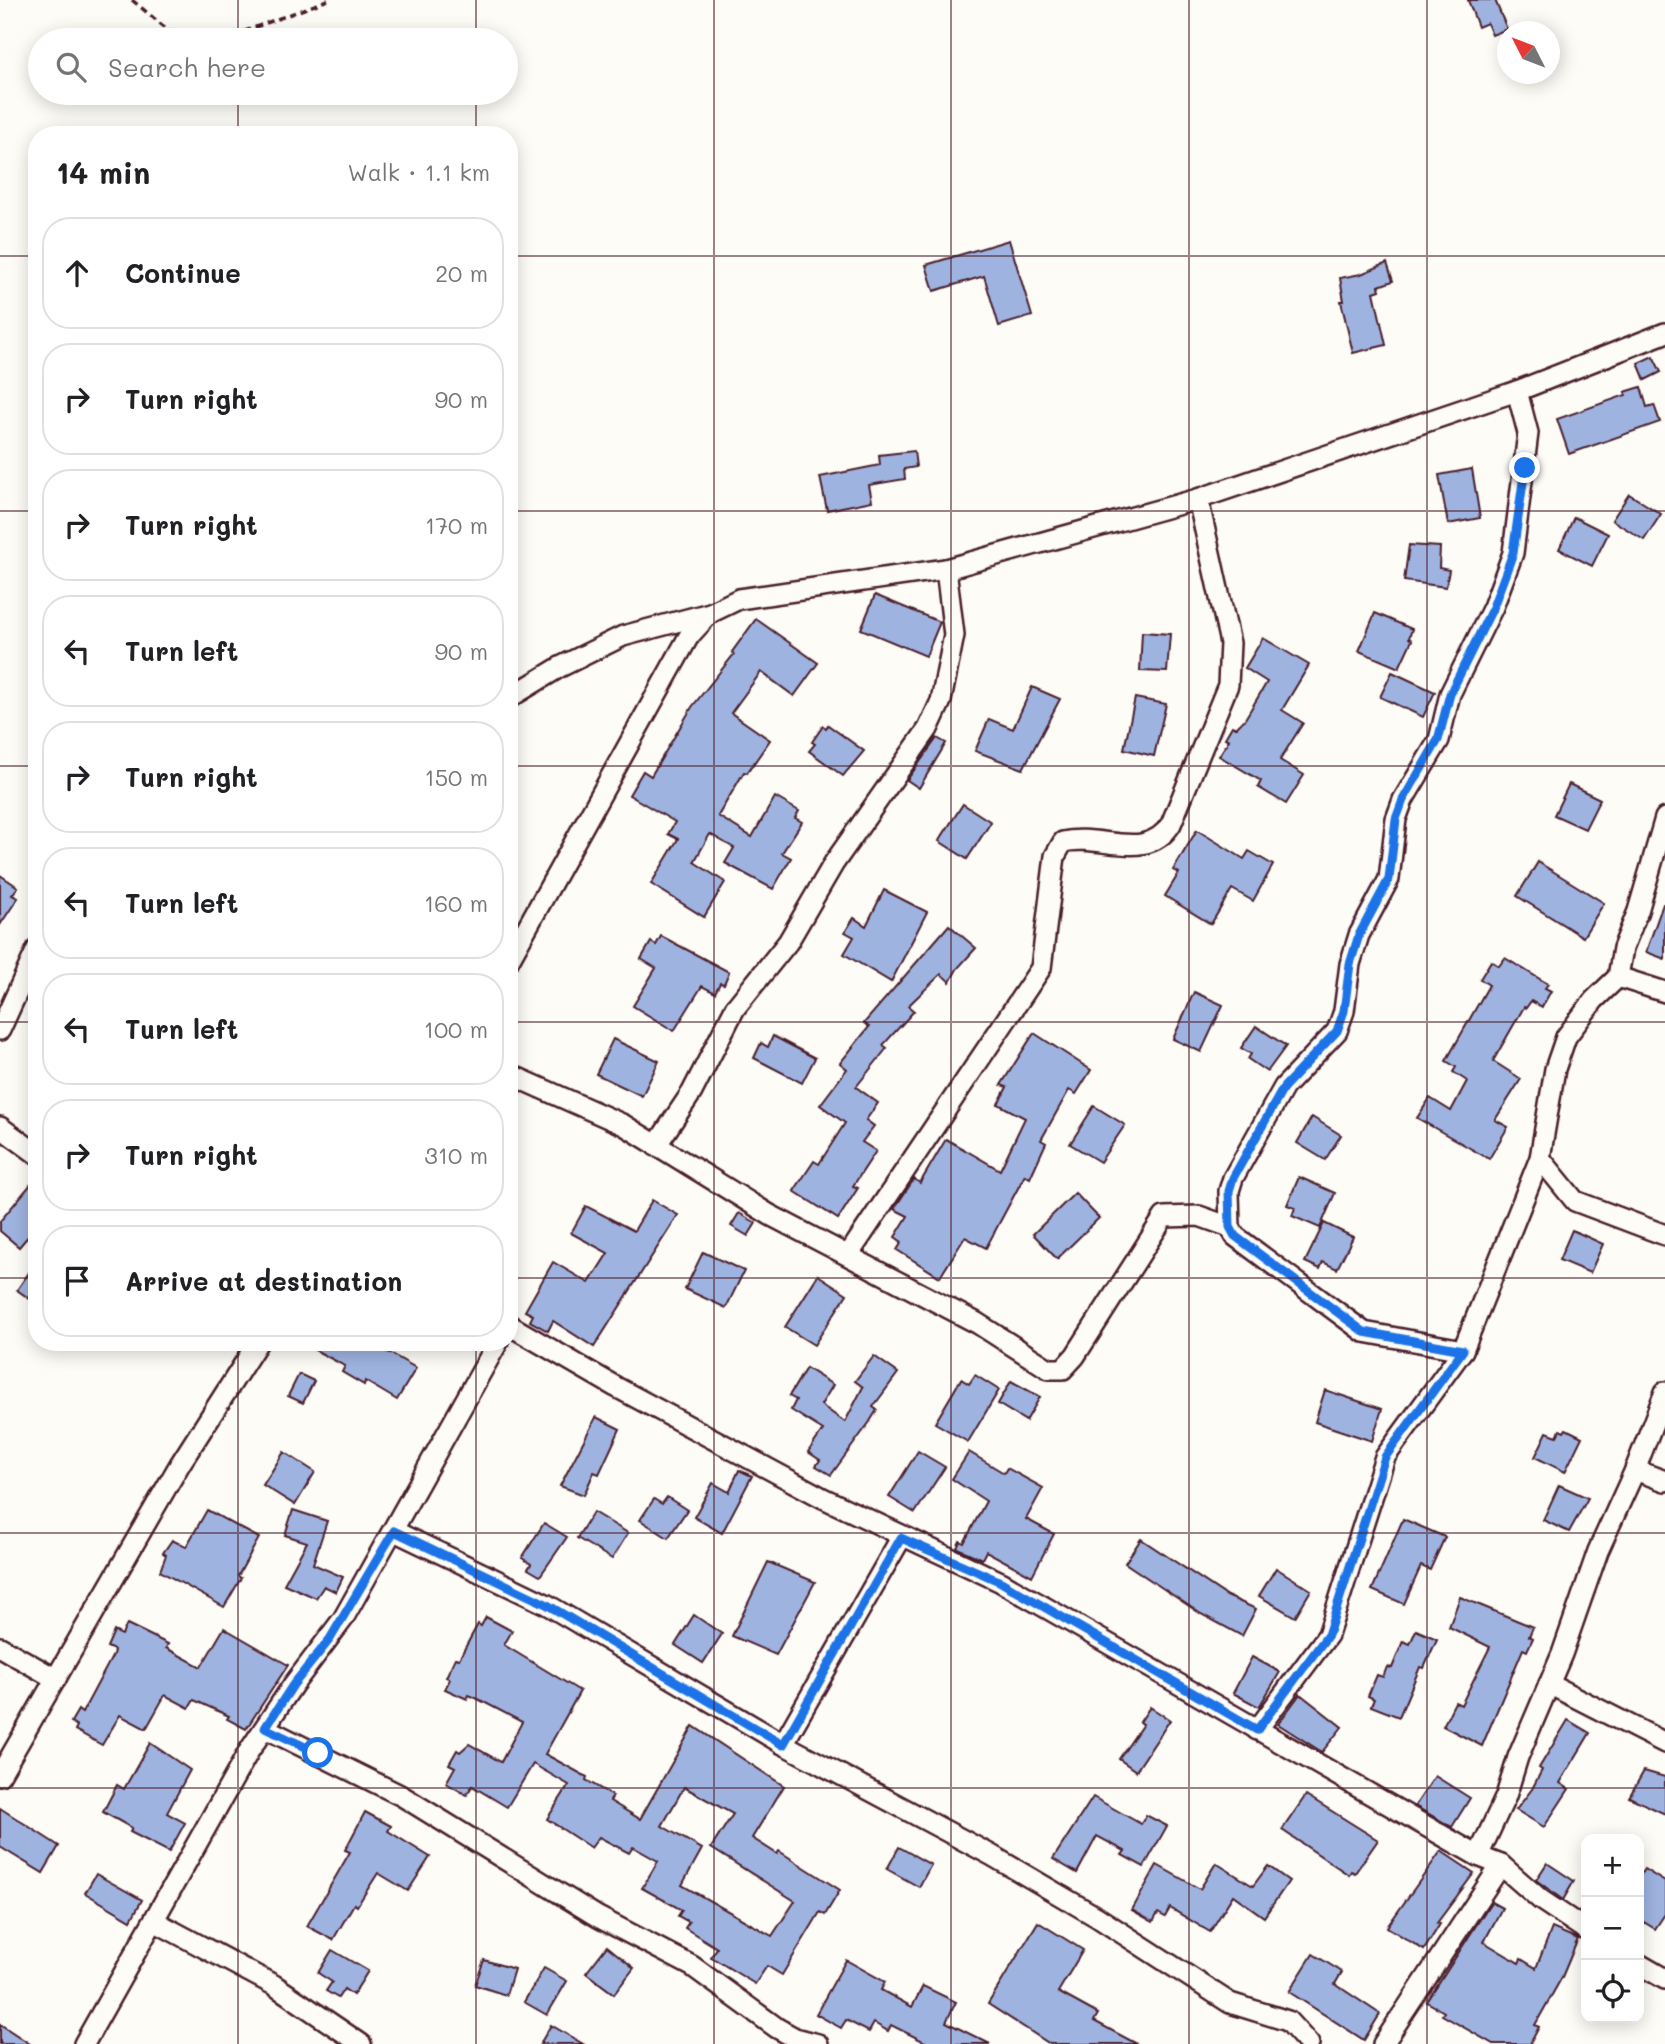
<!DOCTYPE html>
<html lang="en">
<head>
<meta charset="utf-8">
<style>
	:root { --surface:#fff; --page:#f2f2f2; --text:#202124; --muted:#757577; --line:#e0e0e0 }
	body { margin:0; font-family:Mali,sans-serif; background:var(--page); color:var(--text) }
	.controls { position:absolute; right:21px; bottom:21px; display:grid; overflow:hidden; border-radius:14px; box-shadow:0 4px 18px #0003 }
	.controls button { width:63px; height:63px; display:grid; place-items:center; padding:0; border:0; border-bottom:2px solid var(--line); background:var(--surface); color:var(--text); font:35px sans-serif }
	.compass { position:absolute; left:1497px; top:21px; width:63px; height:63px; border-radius:50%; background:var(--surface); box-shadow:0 4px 18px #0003; rotate:312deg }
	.stop { position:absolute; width:21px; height:21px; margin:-16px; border:5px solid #1a73e8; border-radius:50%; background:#fff }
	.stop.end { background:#1a73e8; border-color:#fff; box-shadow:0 2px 7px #0008 }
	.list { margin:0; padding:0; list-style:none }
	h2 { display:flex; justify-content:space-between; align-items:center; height:91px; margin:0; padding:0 28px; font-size:30px }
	h2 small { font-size:23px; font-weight:400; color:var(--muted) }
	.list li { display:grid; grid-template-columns:46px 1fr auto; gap:21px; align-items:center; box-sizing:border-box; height:112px; margin:0 14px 14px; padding:0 14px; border:2px solid var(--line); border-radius:28px }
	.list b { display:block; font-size:26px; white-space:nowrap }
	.list em { font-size:23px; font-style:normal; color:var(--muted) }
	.icon { flex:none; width:38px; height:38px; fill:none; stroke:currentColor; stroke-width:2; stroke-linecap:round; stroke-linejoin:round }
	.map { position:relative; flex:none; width:1665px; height:2044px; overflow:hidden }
	.search { position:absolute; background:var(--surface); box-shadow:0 4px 18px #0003; left:28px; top:28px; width:490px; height:77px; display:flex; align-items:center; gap:18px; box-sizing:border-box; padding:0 24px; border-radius:38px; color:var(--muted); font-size:26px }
	.panel { position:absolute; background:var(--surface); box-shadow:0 4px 18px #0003; left:28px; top:126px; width:490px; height:1225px; border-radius:28px }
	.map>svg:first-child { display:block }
	.building { fill:#9fb3e1; stroke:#4a1f2b; stroke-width:2; fill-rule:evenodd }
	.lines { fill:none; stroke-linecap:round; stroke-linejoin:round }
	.street-casing { stroke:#4a1f2b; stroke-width:24 }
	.path { stroke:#4a1f2b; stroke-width:3.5; stroke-dasharray:7 5; stroke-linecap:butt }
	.street { stroke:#fdfcf7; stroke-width:19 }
	.route { stroke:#1a73e8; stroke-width:9 }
	.grid { fill:none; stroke:#4a1f2b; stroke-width:2; stroke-opacity:0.55 }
</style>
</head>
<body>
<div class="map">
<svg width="1665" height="2044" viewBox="0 0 1665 2044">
	<rect width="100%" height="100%" fill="#fdfcf7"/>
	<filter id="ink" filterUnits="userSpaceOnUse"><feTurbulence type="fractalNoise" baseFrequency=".0143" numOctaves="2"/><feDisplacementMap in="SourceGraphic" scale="14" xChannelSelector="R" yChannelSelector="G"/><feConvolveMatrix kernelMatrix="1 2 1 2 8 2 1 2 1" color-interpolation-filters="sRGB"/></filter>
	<g filter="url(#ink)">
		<g class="building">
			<path d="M1468,0H1495L1507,29L1492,35L1487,23L1478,27Z"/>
			<path d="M1009,240L1032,316L999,326L984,276L934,291L926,265Z"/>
			<path d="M1387,263L1393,281L1379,286L1380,290L1374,292L1386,345L1353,353L1341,301H1344L1340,278L1361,274Z"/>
			<path d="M1653,356L1661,372L1645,380L1638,363Z"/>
			<path d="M1641,387L1647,407L1654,405L1660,422L1569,454L1557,419L1626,395L1625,392Z"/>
			<path d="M914,451L916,467L904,469L905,479L869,485L872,501L827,510L820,477L880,465L879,455Z"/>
			<path d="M1472,469L1480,518L1448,524L1439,475Z"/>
			<path d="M1629,494L1661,514L1644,540L1612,520Z"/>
			<path d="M1574,517L1608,534L1592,566L1559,549Z"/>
			<path d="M1409,545L1440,547L1439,568L1449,570L1446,587L1404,581Z"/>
			<path d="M875,595L940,622L926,656L861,629Z"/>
			<path d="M1375,613L1412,629L1409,638L1412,640L1399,668L1359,651Z"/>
			<path d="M756,619L818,663L794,696L761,672L731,713L770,740L747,773L744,772L718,816L752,837L775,797L799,811L795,818L802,822L782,853L791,858L773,889L725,863L734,848L710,834L694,862L725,882L704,917L651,884L678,839L668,834L675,822L629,795L643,771L651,776L692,707L734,654L732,652Z"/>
			<path d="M1142,632L1170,634L1167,672L1140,671Z"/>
			<path d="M1263,638L1309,665L1282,710L1303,723L1280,760L1304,775L1286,804L1258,787L1261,781L1219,756L1229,740L1225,738L1232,726L1236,728L1245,719L1267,682L1245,668Z"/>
			<path d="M1392,672L1435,692L1423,717L1380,697Z"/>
			<path d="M1032,687L1060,699L1023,769L975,751L989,719L1013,729Z"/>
			<path d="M1135,698L1166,704L1154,756L1124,749Z"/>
			<path d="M828,725L864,751L843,776L809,751L815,744L812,742L823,726L826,728Z"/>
			<path d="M937,738L946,743L919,788L907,780Z"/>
			<path d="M1569,784L1600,799L1585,829L1554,815Z"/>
			<path d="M963,804L991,822L967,859L939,841Z"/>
			<path d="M1197,830L1244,859L1249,851L1273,865L1253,901L1232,889L1211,924L1165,896L1179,873L1173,870Z"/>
			<path d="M1538,862L1604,903L1583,937L1517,896Z"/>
			<path d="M0,875L18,887L12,895L18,898L0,925Z"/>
			<path d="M884,890L927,912L891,982L844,954L854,937L845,932L854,918L866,926Z"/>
			<path d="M1663,904H1665V959L1646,952Z"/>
			<path d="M949,925L976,948L957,969L950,982L941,974L908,1006L914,1011L883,1045L887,1048L856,1087L878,1103L866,1120L874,1126L862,1142L876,1151L853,1186L858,1188L838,1219L794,1191L814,1161L819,1164L845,1123L820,1105L847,1069L840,1063L869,1027L864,1023Z"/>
			<path d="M661,936L729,972L724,984L720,983L715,993L702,986L674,1031L633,1006L656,968L641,959L651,942L656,945Z"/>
			<path d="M1505,958L1548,984L1545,988L1551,991L1542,1007L1531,1001L1526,1008L1524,1007L1493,1061L1521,1079L1495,1120L1508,1127L1489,1159L1417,1118L1430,1098L1451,1111L1467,1081L1453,1072L1456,1067L1446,1061L1489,985L1480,979L1491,961L1499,966Z"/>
			<path d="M1194,992L1223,1005L1201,1052L1173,1039Z"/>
			<path d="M1256,1026L1286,1046L1267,1072L1248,1059L1251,1054L1241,1048Z"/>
			<path d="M1034,1033L1091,1070L1076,1094L1069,1090L1041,1140L1046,1143L1030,1178L1025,1175L986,1248L965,1237L940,1277L897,1250L902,1242L895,1237L908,1216L894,1209L914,1179L920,1183L946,1139L1000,1170L1025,1118L998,1104L1007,1087L1001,1085Z"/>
			<path d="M773,1036L815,1058L802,1083L754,1058L761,1043L768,1047Z"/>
			<path d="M613,1039L659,1061L642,1096L596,1074Z"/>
			<path d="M1094,1106L1125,1125L1100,1162L1070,1144Z"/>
			<path d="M1312,1117L1341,1135L1325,1160L1297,1143Z"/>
			<path d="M37,1177V1226L19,1247L0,1231V1221Z"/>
			<path d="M1299,1177L1335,1193L1320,1228L1292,1216L1295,1208L1287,1205Z"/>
			<path d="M1075,1193L1099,1218L1057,1259L1033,1234Z"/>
			<path d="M652,1200L678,1215L594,1347L553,1321L548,1331L530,1321L533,1315L525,1311L553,1262L589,1283L608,1253L571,1233L586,1206L634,1231Z"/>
			<path d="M739,1213L756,1223L748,1236L731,1226Z"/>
			<path d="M1324,1223L1353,1237L1337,1269L1323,1262L1320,1269L1305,1262Z"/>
			<path d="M1572,1230L1603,1244L1590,1273L1559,1260Z"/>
			<path d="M703,1252L744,1271L726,1308L685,1289Z"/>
			<path d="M37,1261V1304L17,1290Z"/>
			<path d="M818,1275L847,1294L814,1345L785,1327Z"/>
			<path d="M300,1342H370L416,1368L397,1400L365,1381L364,1385L342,1372L345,1366Z"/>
			<path d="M874,1356L898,1373L873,1407L877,1410L869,1423L831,1475L816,1466L820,1460L808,1452L823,1430L791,1410L796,1400L789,1396L806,1368L833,1385L821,1405L845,1422L863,1387L855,1381Z"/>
			<path d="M299,1374L314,1381L303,1403L288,1396Z"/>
			<path d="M975,1375L999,1390L968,1442L935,1423L961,1379L969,1384Z"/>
			<path d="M1011,1381L1040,1397L1026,1421L998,1404Z"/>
			<path d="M1325,1390L1382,1409L1372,1441L1315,1422Z"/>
			<path d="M596,1417L620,1429L599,1474L594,1472L584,1495L560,1486Z"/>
			<path d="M1566,1429L1582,1437L1565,1472L1535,1457L1547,1432L1557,1436L1560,1430L1564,1432Z"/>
			<path d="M918,1451L945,1467L915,1513L889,1497Z"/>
			<path d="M284,1452L315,1472L295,1505L263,1485Z"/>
			<path d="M969,1452L1004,1473L1007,1468L1043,1488L1026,1519L1054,1534L1032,1576L986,1551L982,1559L957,1548L960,1541L964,1543L986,1501L952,1479Z"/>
			<path d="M739,1470L752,1476L722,1533L694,1517L713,1483L729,1492Z"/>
			<path d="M1559,1485L1588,1498L1569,1532L1543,1520Z"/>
			<path d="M667,1497L687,1510L668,1538L640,1520L654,1499L662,1504Z"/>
			<path d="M207,1510L259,1538L238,1576L241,1578L224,1607L160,1571L166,1555L163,1553L172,1540L186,1547Z"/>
			<path d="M293,1510L327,1521L313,1564L343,1577L336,1592L324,1586L316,1598L284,1584L307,1542L285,1535Z"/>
			<path d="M593,1512L628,1533L612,1559L577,1538Z"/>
			<path d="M1403,1519L1445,1537L1430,1570L1421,1566L1404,1604L1372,1590Z"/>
			<path d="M544,1523L567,1537L540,1576L528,1569L531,1564L522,1558Z"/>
			<path d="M1141,1539L1227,1596L1256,1609L1242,1636L1201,1614L1125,1563Z"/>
			<path d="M768,1562L815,1582L776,1655L732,1636Z"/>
			<path d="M1276,1568L1311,1590L1295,1617L1259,1596Z"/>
			<path d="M1460,1597L1533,1627L1529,1636L1533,1638L1527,1651L1523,1649L1482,1746L1443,1726L1455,1702L1461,1705L1490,1647L1449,1627Z"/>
			<path d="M694,1615L722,1634L703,1663L675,1645Z"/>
			<path d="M486,1617L512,1631L504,1645L580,1691L545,1754L587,1777L586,1780L613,1796L610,1801L640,1819L693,1726L784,1786L752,1838L777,1854L779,1851L840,1890L825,1915L820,1912L782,1975L767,1966L755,1984L711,1957L717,1948L685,1928L689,1922L678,1916L682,1910L642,1888L658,1861L633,1847L629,1853L599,1837L591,1848L547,1819L569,1785L533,1764L507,1807L472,1786L467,1795L446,1783L455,1767L449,1764L457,1750L460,1752L469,1744L501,1762L522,1722L476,1698L469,1695L467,1699L445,1689L450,1679L446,1677L455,1658L459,1659L478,1624L481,1626ZM684,1787L733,1814L711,1848L795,1901L772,1936L682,1885L702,1849L662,1826Z"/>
			<path d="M127,1624L168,1644L166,1648L201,1667L224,1628L288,1665L246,1729L227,1719L229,1716L194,1700L189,1708L165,1695L146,1729L120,1715L102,1745L75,1730L77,1726L71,1722L78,1710L82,1713L113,1655L114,1650L107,1647L114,1631L122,1635Z"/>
			<path d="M1416,1630L1437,1639L1424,1668L1420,1667L1399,1717L1371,1706L1374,1699L1368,1696L1377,1675L1383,1677L1387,1667L1392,1668L1403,1641L1410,1644Z"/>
			<path d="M1252,1657L1280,1672L1259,1707L1233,1693Z"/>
			<path d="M1300,1694L1342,1727L1322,1752L1278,1724Z"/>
			<path d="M1150,1707L1170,1720L1136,1771L1119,1759L1143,1724L1140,1722Z"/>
			<path d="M1568,1720L1590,1733L1560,1783L1569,1789L1544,1827L1516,1810L1532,1789L1542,1770L1539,1768Z"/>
			<path d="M150,1743L190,1770L167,1813L185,1823L169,1852L130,1832L132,1828L103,1812L117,1785L124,1789Z"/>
			<path d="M1644,1771L1665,1777V1814L1629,1797Z"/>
			<path d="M1435,1776L1470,1798L1452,1827L1415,1806Z"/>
			<path d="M1306,1795L1378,1840L1355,1873L1351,1871L1349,1875L1282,1830Z"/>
			<path d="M1093,1797L1141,1824L1146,1815L1167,1826L1144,1867L1122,1855L1125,1851L1097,1836L1077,1873L1053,1859Z"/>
			<path d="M0,1808L59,1846L43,1873L0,1847Z"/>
			<path d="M365,1812L391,1826L388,1831L430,1857L408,1891L378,1873L357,1906L354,1904L333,1940L307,1926L350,1852L345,1850Z"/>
			<path d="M899,1847L931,1865L919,1887L887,1869Z"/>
			<path d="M1441,1851L1474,1873L1437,1923L1440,1924L1424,1950L1387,1927Z"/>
			<path d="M1216,1863L1253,1886L1268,1866L1289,1881L1264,1917L1233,1895L1210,1932L1170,1908L1165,1917L1158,1913L1153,1922L1132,1910L1157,1865L1200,1889Z"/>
			<path d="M1547,1863L1574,1881L1563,1900L1536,1880Z"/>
			<path d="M1644,1869L1665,1882V1914L1655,1929L1639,1919V1877Z"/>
			<path d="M96,1874L142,1900L131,1920L85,1893Z"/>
			<path d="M1491,1902L1502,1908L1484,1942L1519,1963L1521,1959L1536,1968L1552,1928L1578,1939L1562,1977L1535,2025L1539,2027L1530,2044H1493L1442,2015L1444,2012L1427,2002Z"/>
			<path d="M1038,1922L1083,1950L1058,1992L1098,2014L1094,2021L1137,2044H1050L988,2004Z"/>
			<path d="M607,1946L634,1968L614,1994L586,1973Z"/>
			<path d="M332,1950L368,1971L353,1995L344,1989L338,1998L326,1991L332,1982L318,1973Z"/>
			<path d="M1313,1954L1342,1972L1335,1984L1380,2014L1364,2040L1289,1992Z"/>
			<path d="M484,1960L514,1969L506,1995L475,1985Z"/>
			<path d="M846,1960L885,1982L881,1990L912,2007L923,1986L956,2002L946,2022L990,2044H929L891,2025L888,2031L874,2023L869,2032L846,2020L841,2028L816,2014Z"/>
			<path d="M544,1968L567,1981L547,2015L524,2002Z"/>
			<path d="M0,2024L30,2044H0Z"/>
			<path d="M551,2025L583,2044H540Z"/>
		</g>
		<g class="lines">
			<g class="street-casing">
				<g id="street">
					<path d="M509,698L560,667L623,636L710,613"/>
					<path d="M509,960L689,636L710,613L739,599L946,569L1198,499L1517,391L1665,333"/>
					<path d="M1618,977L1665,992"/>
					<path d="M0,1030L37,949"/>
					<path d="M509,1074L624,1125L770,1215L977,1323L1049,1369H1063L1075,1356L1164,1217L1199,1216L1230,1227"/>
					<path d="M0,1127L37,1154"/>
					<path d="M656,1146L692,1092L735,1008L788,942L834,863L928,729L941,701L954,635L946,569"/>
					<path d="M1540,1158L1575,1201L1665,1235"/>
					<path d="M849,1254L1041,968L1055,856L1063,842C1100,833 1147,863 1171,824L1228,685L1230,643L1198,499"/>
					<path d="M509,1325L616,1387L823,1498L1001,1582L1478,1856L1501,1865L1541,1900L1586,1930"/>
					<path d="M1463,1350L1364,1332L1235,1236L1230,1227L1229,1191L1233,1178L1284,1087L1337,1031L1344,1011L1350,964L1359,935L1389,879L1396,819L1403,800L1439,740L1450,694L1493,607L1513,553L1528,433L1517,391"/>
					<path d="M1635,1470L1665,1481"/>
					<path d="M394,1531L546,1604L783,1744L991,1855L1097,1917L1230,2003L1288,2021L1309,2044"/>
					<path d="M0,1647L56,1679"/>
					<path d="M1549,1684L1665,1743"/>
					<path d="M265,1728L402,1796L598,1917L692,1966L777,2028L795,2038L818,2044"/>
					<path d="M1257,1730L1328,1635L1385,1457L1463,1350L1540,1158L1555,1069L1566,1037L1594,1000L1618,977L1623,948L1638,911L1665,818"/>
					<path d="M783,1744L901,1538"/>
					<path d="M0,1775L180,1464L258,1342"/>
					<path d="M1478,1856L1506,1796L1518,1757L1562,1654L1598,1551L1635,1470L1665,1392"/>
					<path d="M154,1921L274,1985L361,2044"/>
					<path d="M1639,1964L1665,1979"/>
					<path d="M84,2044L249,1751L293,1685L343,1619L498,1342"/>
					<path d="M1383,2044L1501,1865"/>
				</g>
			</g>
			<g class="path">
				<path d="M132,0L180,40"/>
				<path d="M221,40L328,0"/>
			</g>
			<use href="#street" class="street"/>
		</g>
	</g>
	<g class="lines" filter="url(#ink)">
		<path class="route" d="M318,1753L265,1728L293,1685L330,1639L394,1531L546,1604L783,1745L901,1538L1001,1582L1257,1730L1328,1635L1385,1457L1463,1350L1364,1332L1235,1236L1230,1227L1229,1191L1233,1178L1284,1087L1337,1031L1344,1011L1350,964L1359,935L1389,879L1396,819L1403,800L1438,740L1450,694L1493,607L1513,553L1525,468"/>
	</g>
	<path class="grid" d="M238,0V40M476,0V40M714,0V2044M951,0V2044M1189,0V2044M1427,0V2044M238,93V135M476,93V135M0,256H37M509,256H1665M0,511H37M509,511H1665M0,766H37M509,766H1665M0,1022H37M509,1022H1665M0,1278H37M509,1278H1665M238,1342V2044M476,1342V2044M0,1533H1665M0,1788H1665"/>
</svg>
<div class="controls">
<button>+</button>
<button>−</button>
<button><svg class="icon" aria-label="locate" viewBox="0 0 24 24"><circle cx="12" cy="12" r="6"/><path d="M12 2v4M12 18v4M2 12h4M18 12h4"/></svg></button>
</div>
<svg class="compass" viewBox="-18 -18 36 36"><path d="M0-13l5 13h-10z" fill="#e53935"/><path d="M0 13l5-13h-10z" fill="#757577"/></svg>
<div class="stop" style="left:318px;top:1753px"></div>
<div class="stop end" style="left:1525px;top:468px"></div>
<div class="search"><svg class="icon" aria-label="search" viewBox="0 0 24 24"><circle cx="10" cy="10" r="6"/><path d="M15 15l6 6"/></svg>Search here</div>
<section class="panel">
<h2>14 min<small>Walk · 1.1 km</small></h2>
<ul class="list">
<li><svg class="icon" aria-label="ahead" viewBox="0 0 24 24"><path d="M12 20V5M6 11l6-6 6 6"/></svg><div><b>Continue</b></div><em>20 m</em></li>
<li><svg class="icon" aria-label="right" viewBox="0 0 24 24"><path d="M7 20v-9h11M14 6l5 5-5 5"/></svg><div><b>Turn right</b></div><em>90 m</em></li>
<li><svg class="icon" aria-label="right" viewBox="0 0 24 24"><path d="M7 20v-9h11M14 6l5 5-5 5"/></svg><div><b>Turn right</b></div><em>170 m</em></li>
<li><svg class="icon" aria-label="left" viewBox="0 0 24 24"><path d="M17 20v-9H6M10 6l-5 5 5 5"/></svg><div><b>Turn left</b></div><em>90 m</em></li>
<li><svg class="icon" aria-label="right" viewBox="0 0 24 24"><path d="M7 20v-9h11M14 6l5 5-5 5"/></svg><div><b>Turn right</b></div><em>150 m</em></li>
<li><svg class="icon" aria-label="left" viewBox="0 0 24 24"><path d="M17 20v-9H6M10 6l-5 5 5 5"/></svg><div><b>Turn left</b></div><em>160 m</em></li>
<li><svg class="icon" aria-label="left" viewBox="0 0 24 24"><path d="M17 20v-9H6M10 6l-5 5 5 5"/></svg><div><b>Turn left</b></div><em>100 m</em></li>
<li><svg class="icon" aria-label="right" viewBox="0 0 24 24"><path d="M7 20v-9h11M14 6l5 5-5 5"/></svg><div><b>Turn right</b></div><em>310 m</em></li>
<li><svg class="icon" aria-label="arrive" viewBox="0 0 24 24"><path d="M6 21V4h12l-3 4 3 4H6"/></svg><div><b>Arrive at destination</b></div></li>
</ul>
</section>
</div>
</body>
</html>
